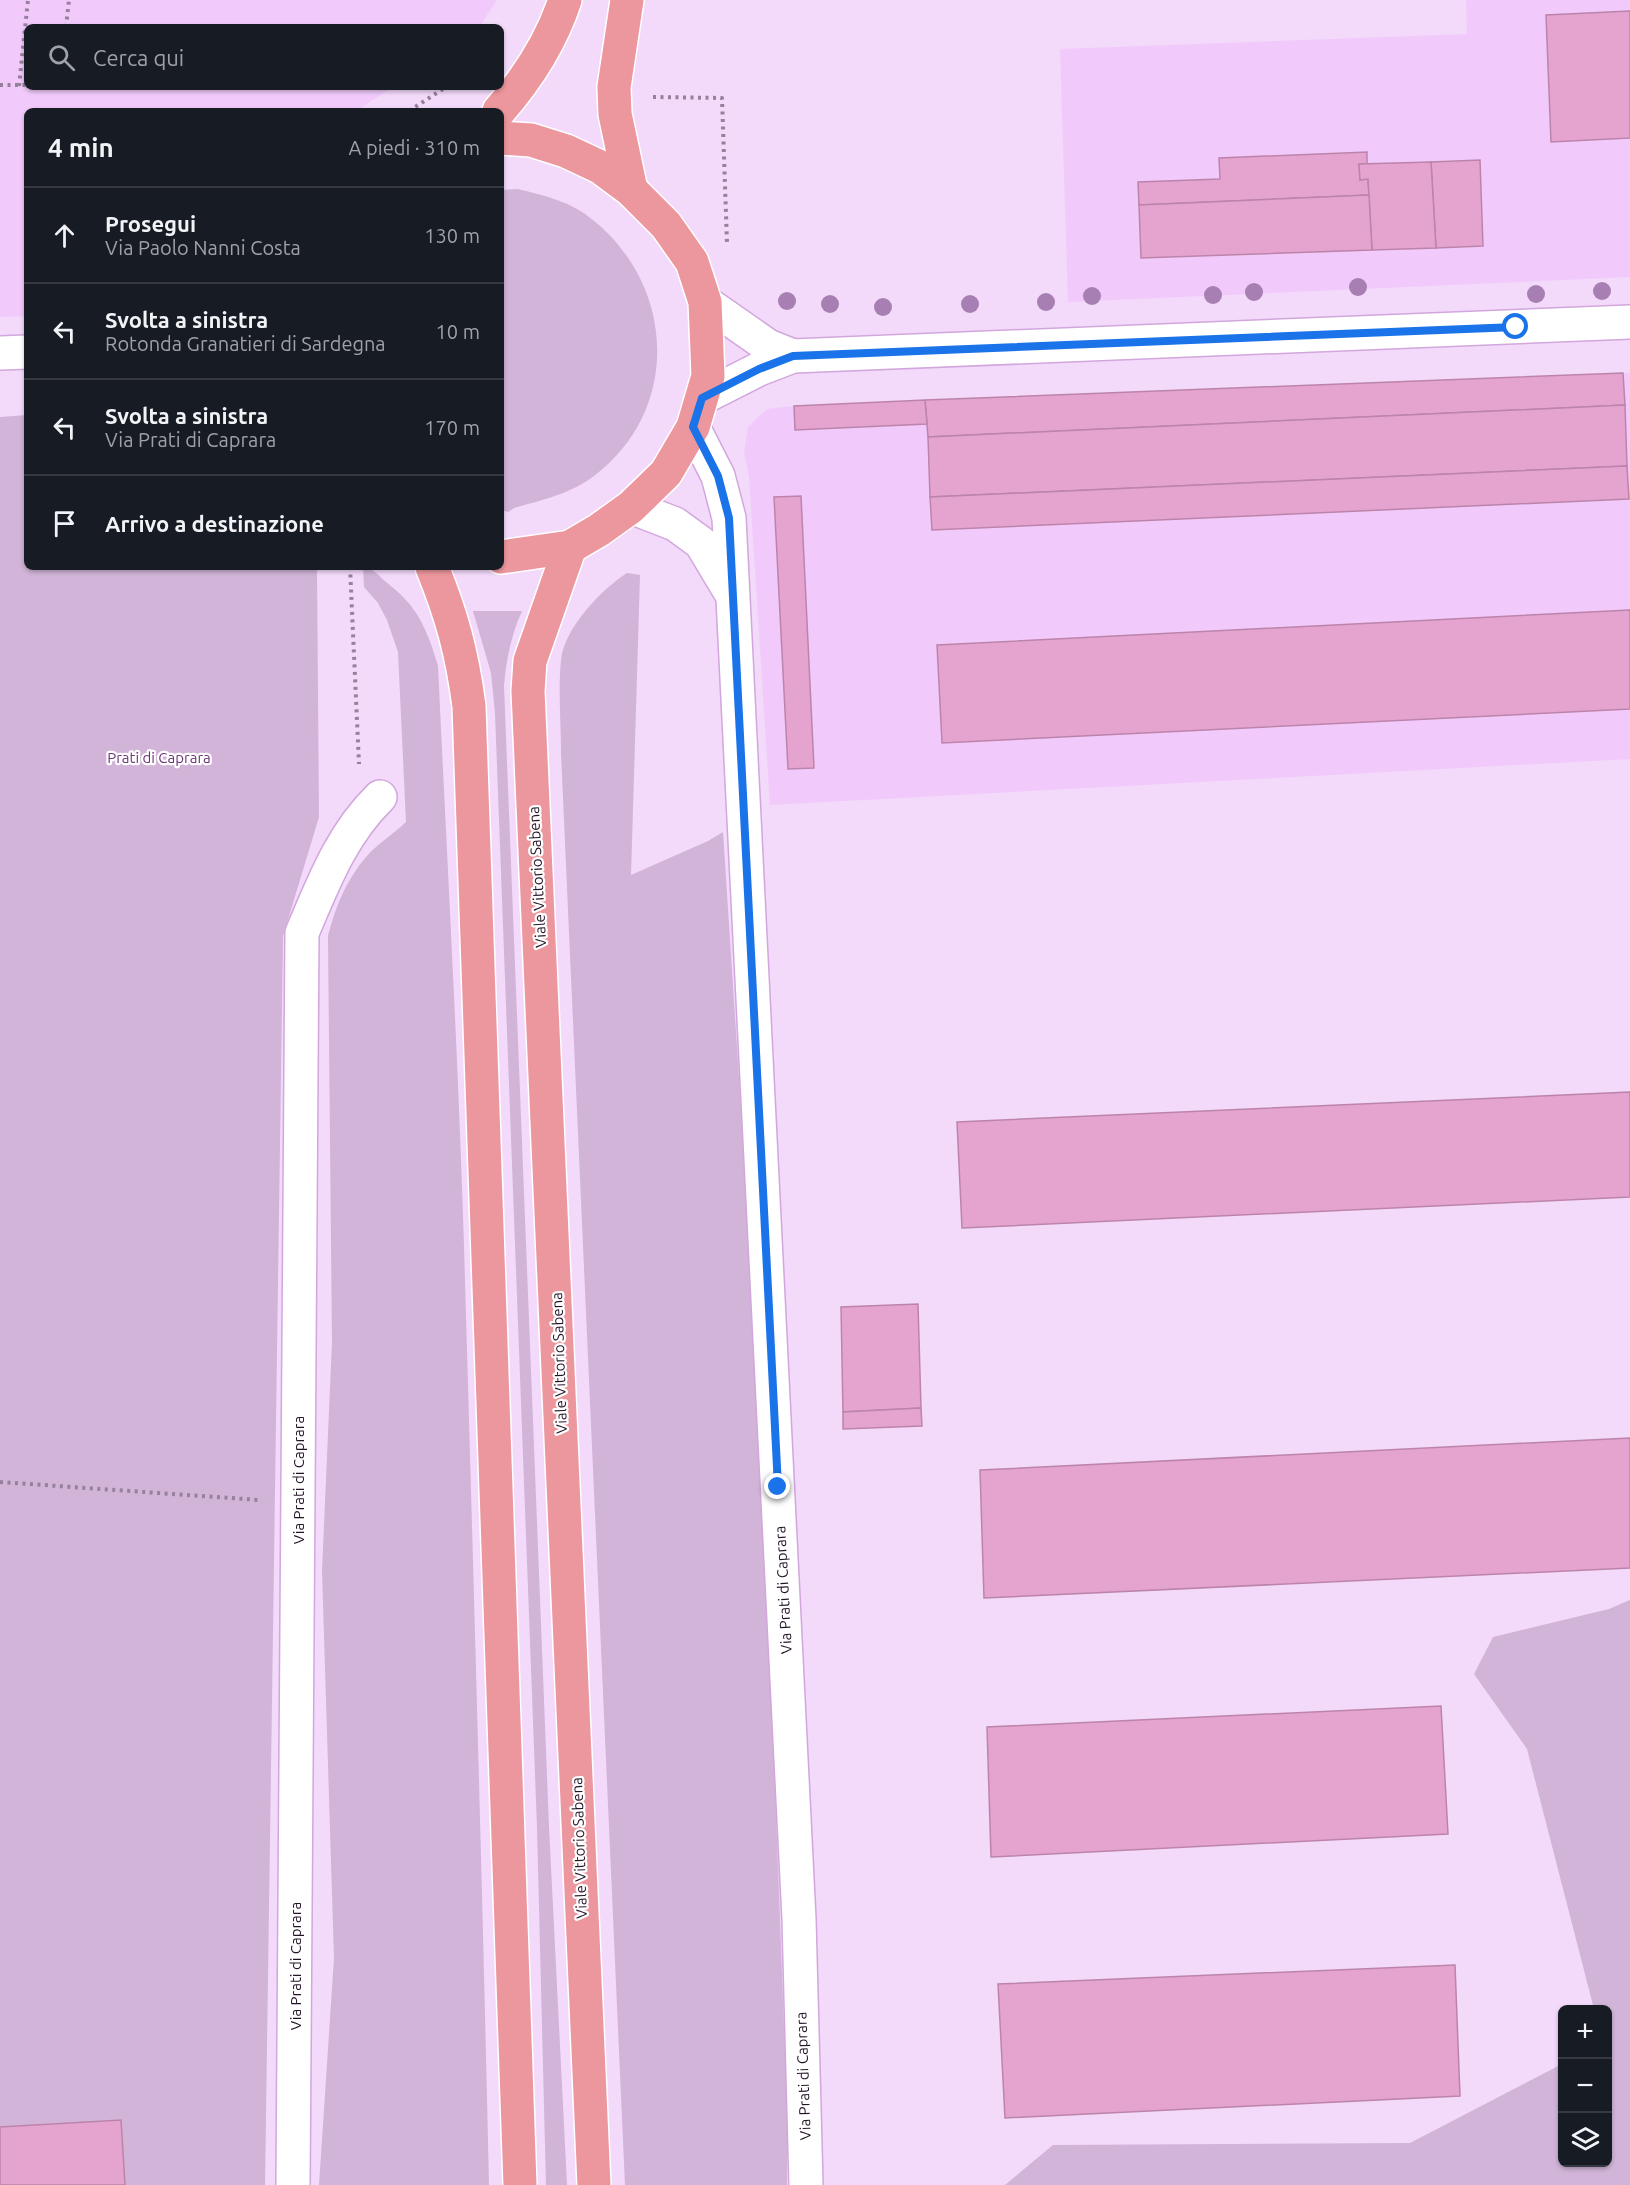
<!DOCTYPE html>
<html lang="it">
<head>
<meta charset="utf-8">
<style>
	:root { --surface:#171b24; --page:#20242c; --text:#f1f3f6; --muted:#9ea1a6; --line:#363941 }
	body { margin:0; font-family:Ubuntu,sans-serif; background:var(--page); color:var(--text) }
	.controls { position:absolute; right:18px; bottom:18px; display:grid; overflow:hidden; border-radius:9px; box-shadow:0 2px 4px #0004 }
	.controls button { width:54px; height:54px; display:grid; place-items:center; padding:0; border:0; border-bottom:2px solid var(--line); background:var(--surface); color:var(--text); font:30px sans-serif }
	.stop { position:absolute; width:18px; height:18px; margin:-14px; border:4px solid #1a73e8; border-radius:50%; background:#fff }
	.stop.end { background:#1a73e8; border-color:#fff; box-shadow:0 2px 6px #0008 }
	.list { margin:0; padding:0; list-style:none }
	h2 { display:flex; justify-content:space-between; align-items:center; height:78px; margin:0; padding:0 24px; font-size:26px }
	h2 small { font-size:20px; font-weight:400; color:var(--muted) }
	.list li { display:grid; grid-template-columns:39px 1fr auto; gap:18px; align-items:center; box-sizing:border-box; height:96px; padding:0 24px; border-top:2px solid var(--line) }
	.list b { display:block; font-size:22px; white-space:nowrap }
	.list p { margin:0; font-size:20px; white-space:nowrap; color:var(--muted) }
	.list em { font-size:20px; font-style:normal; color:var(--muted) }
	.icon { flex:none; width:33px; height:33px; fill:none; stroke:currentColor; stroke-width:2; stroke-linecap:round; stroke-linejoin:round }
	.map { position:relative; flex:none; width:1630px; height:2185px; overflow:hidden }
	.search { position:absolute; background:var(--surface); box-shadow:0 2px 4px #0004; left:24px; top:24px; width:480px; height:66px; display:flex; align-items:center; gap:15px; box-sizing:border-box; padding:0 21px; border-radius:9px; color:var(--muted); font-size:22px }
	.panel { position:absolute; background:var(--surface); box-shadow:0 2px 4px #0004; left:24px; top:108px; width:480px; height:462px; border-radius:9px }
	.map>svg:first-child { display:block }
	.built { fill:#f1cafb }
	.green { fill:#d1b4d8 }
	.building { fill:#e4a4cf; stroke:#bd84ab; stroke-width:1.5 }
	.lines { fill:none; stroke-linecap:round; stroke-linejoin:round }
	.minor-casing { stroke:#d2a7dd; stroke-width:36 }
	.major-casing { stroke:#fff; stroke-width:36 }
	.path { stroke:#96819c; stroke-width:4; stroke-dasharray:3 4.5; stroke-linecap:butt }
	.minor { stroke:#fff; stroke-width:33 }
	.major { stroke:#ec969d; stroke-width:33 }
	.tree { fill:#a87fb2 }
	.route { stroke:#1a73e8; stroke-width:8 }
	.labels { text-anchor:middle; dominant-baseline:central; stroke-width:4.5; stroke-linejoin:round; paint-order:stroke }
	.park-label { font-size:15px; fill:#6b3578; stroke:#fff }
	.street-label { font-size:15px; fill:#231327; stroke:#fff }
</style>
</head>
<body>
<div class="map">
<svg width="1630" height="2185" viewBox="0 0 1630 2185">
	<rect width="100%" height="100%" fill="#f3d9fa"/>
	<g class="built">
		<path d="M0,0H497L479,27H27V87H393L356,111H27V316L0,317Z"/>
		<path d="M1466,0H1630V277L1068,302L1060,49L1467,34Z"/>
		<path d="M1630,373V759L770,805L749,477L744,452L748,427L767,409L794,406Z"/>
	</g>
	<g class="green">
		<path d="M518,189C542,195 569,201 589,217C675,282 683,409 594,476C570,494 542,500 514,508L508,512L501,510V190Z"/>
		<path d="M27,415V567H314L317,570L319,817L283,936L265,2185H0V417Z"/>
		<path d="M363,567C372,567 379,576 386,582C392,587 399,592 404,598C422,616 431,642 438,666C447,859 458,1052 464,1246C473,1559 482,1872 489,2185H319L334,1958L322,1571L332,1343L328,936C336,906 346,880 367,856C378,843 394,834 406,822L398,652L387,620L378,603L364,587Z"/>
		<path d="M627,573L640,575L631,875L708,841L723,832L745,1170L764,1496L787,2106V2185H625L561,753C561,722 558,690 561,660C564,628 602,589 627,573Z"/>
		<path d="M473,611H522C511,635 506,661 504,686L549,1827L567,2185H546L537,1827L495,713L491,673Z"/>
		<path d="M1630,1600V2185H1005L1053,2145L1410,2143L1562,2064V2162H1608V2010L1594,2009L1527,1749L1474,1674L1493,1637L1609,1609Z"/>
	</g>
	<g class="building">
		<path d="M1630,11V138L1551,142L1546,15Z"/>
		<path d="M1367,152V164H1359L1360,180L1368,179L1369,195L1139,205L1138,182L1220,179L1219,158Z"/>
		<path d="M1480,160L1483,246L1436,248L1431,162Z"/>
		<path d="M1431,162L1436,248L1372,250L1368,179L1360,180L1359,164Z"/>
		<path d="M1369,195L1372,250L1141,258L1139,205Z"/>
		<path d="M1623,373L1625,405L928,437L925,400Z"/>
		<path d="M925,400L927,424L795,430L794,406Z"/>
		<path d="M1625,405L1627,466L930,497L928,437Z"/>
		<path d="M1627,466L1629,499L932,530L930,497Z"/>
		<path d="M801,496L814,768L788,769L774,497Z"/>
		<path d="M1630,610V709L942,743L937,645Z"/>
		<path d="M1630,1092V1197L962,1228L957,1122Z"/>
		<path d="M918,1304L921,1408L843,1412L841,1307Z"/>
		<path d="M921,1408L922,1426L843,1429V1412Z"/>
		<path d="M1630,1438V1568L984,1598L980,1470Z"/>
		<path d="M1441,1706L1448,1834L991,1857L987,1727Z"/>
		<path d="M1455,1965L1460,2096L1005,2118L998,1984Z"/>
		<path d="M121,2120L125,2185H0V2127Z"/>
	</g>
	<g class="lines">
		<g class="minor-casing">
			<g id="minor">
				<path d="M705,302L768,346L793,356"/>
				<path d="M0,353L27,352"/>
				<path d="M702,398L759,369L793,356L1630,322"/>
				<path d="M693,427L718,476L729,518L799,1919L806,2185"/>
				<path d="M631,507L675,524L701,543L731,593"/>
				<path d="M293,2185L302,933C323,884 341,835 380,797"/>
			</g>
		</g>
		<g class="major-casing">
			<g id="major">
				<path d="M627,0L614,87L615,114L631,190"/>
				<path d="M499,111C528,78 551,42 565,0"/>
				<path d="M501,138L531,140L566,151L600,167L631,190L666,225L692,262L705,302L708,376L693,427L666,473L631,507L599,530L570,547L501,557"/>
				<path d="M570,547L530,661L528,691L594,2185"/>
				<path d="M432,567C452,616 462,653 469,706L520,2185"/>
			</g>
		</g>
		<g class="path">
			<path d="M66,27L69,0"/>
			<path d="M0,85H27"/>
			<path d="M19,86L28,0"/>
			<path d="M653,97L722,98L727,243"/>
			<path d="M409,111L446,87"/>
			<path d="M350,567L359,764"/>
			<path d="M0,1482L259,1500"/>
		</g>
		<use href="#minor" class="minor"/>
		<use href="#major" class="major"/>
	</g>
	<g class="tree">
		<circle cx="1358" cy="287" r="9"/>
		<circle cx="1602" cy="291" r="9"/>
		<circle cx="1254" cy="292" r="9"/>
		<circle cx="1536" cy="294" r="9"/>
		<circle cx="1213" cy="295" r="9"/>
		<circle cx="1092" cy="296" r="9"/>
		<circle cx="787" cy="301" r="9"/>
		<circle cx="1046" cy="302" r="9"/>
		<circle cx="830" cy="304" r="9"/>
		<circle cx="970" cy="304" r="9"/>
		<circle cx="883" cy="307" r="9"/>
	</g>
	<g class="lines">
		<path class="route" d="M778,1487L729,518L718,476L693,427L702,398L759,369L793,356L1516,327"/>
	</g>
	<g class="labels">
		<g class="park-label">
			<text x="159" y="757">Prati di Caprara</text>
		</g>
		<g class="street-label">
			<text transform="translate(537 877) rotate(-93)">Viale Vittorio Sabena</text>
			<text transform="translate(559 1363) rotate(-92)">Viale Vittorio Sabena</text>
			<text transform="translate(298 1480) rotate(-90)">Via Prati di Caprara</text>
			<text transform="translate(783 1590) rotate(-93)">Via Prati di Caprara</text>
			<text transform="translate(579 1848) rotate(-92)">Viale Vittorio Sabena</text>
			<text transform="translate(295 1966) rotate(-90)">Via Prati di Caprara</text>
			<text transform="translate(803 2076) rotate(-92)">Via Prati di Caprara</text>
		</g>
	</g>
</svg>
<div class="controls">
<button>+</button>
<button>−</button>
<button><svg class="icon" aria-label="layers" viewBox="0 0 24 24"><path d="M12 4l9 5-9 5-9-5zM3 14l9 5 9-5"/></svg></button>
</div>
<div class="stop" style="left:1516px;top:327px"></div>
<div class="stop end" style="left:778px;top:1487px"></div>
<div class="search"><svg class="icon" aria-label="search" viewBox="0 0 24 24"><circle cx="10" cy="10" r="6"/><path d="M15 15l6 6"/></svg>Cerca qui</div>
<section class="panel">
<h2>4 min<small>A piedi · 310 m</small></h2>
<ul class="list">
<li><svg class="icon" aria-label="ahead" viewBox="0 0 24 24"><path d="M12 20V5M6 11l6-6 6 6"/></svg><div><b>Prosegui</b><p>Via Paolo Nanni Costa</p></div><em>130 m</em></li>
<li><svg class="icon" aria-label="left" viewBox="0 0 24 24"><path d="M17 20v-9H6M10 6l-5 5 5 5"/></svg><div><b>Svolta a sinistra</b><p>Rotonda Granatieri di Sardegna</p></div><em>10 m</em></li>
<li><svg class="icon" aria-label="left" viewBox="0 0 24 24"><path d="M17 20v-9H6M10 6l-5 5 5 5"/></svg><div><b>Svolta a sinistra</b><p>Via Prati di Caprara</p></div><em>170 m</em></li>
<li><svg class="icon" aria-label="arrive" viewBox="0 0 24 24"><path d="M6 21V4h12l-3 4 3 4H6"/></svg><div><b>Arrivo a destinazione</b></div></li>
</ul>
</section>
</div>
</body>
</html>
